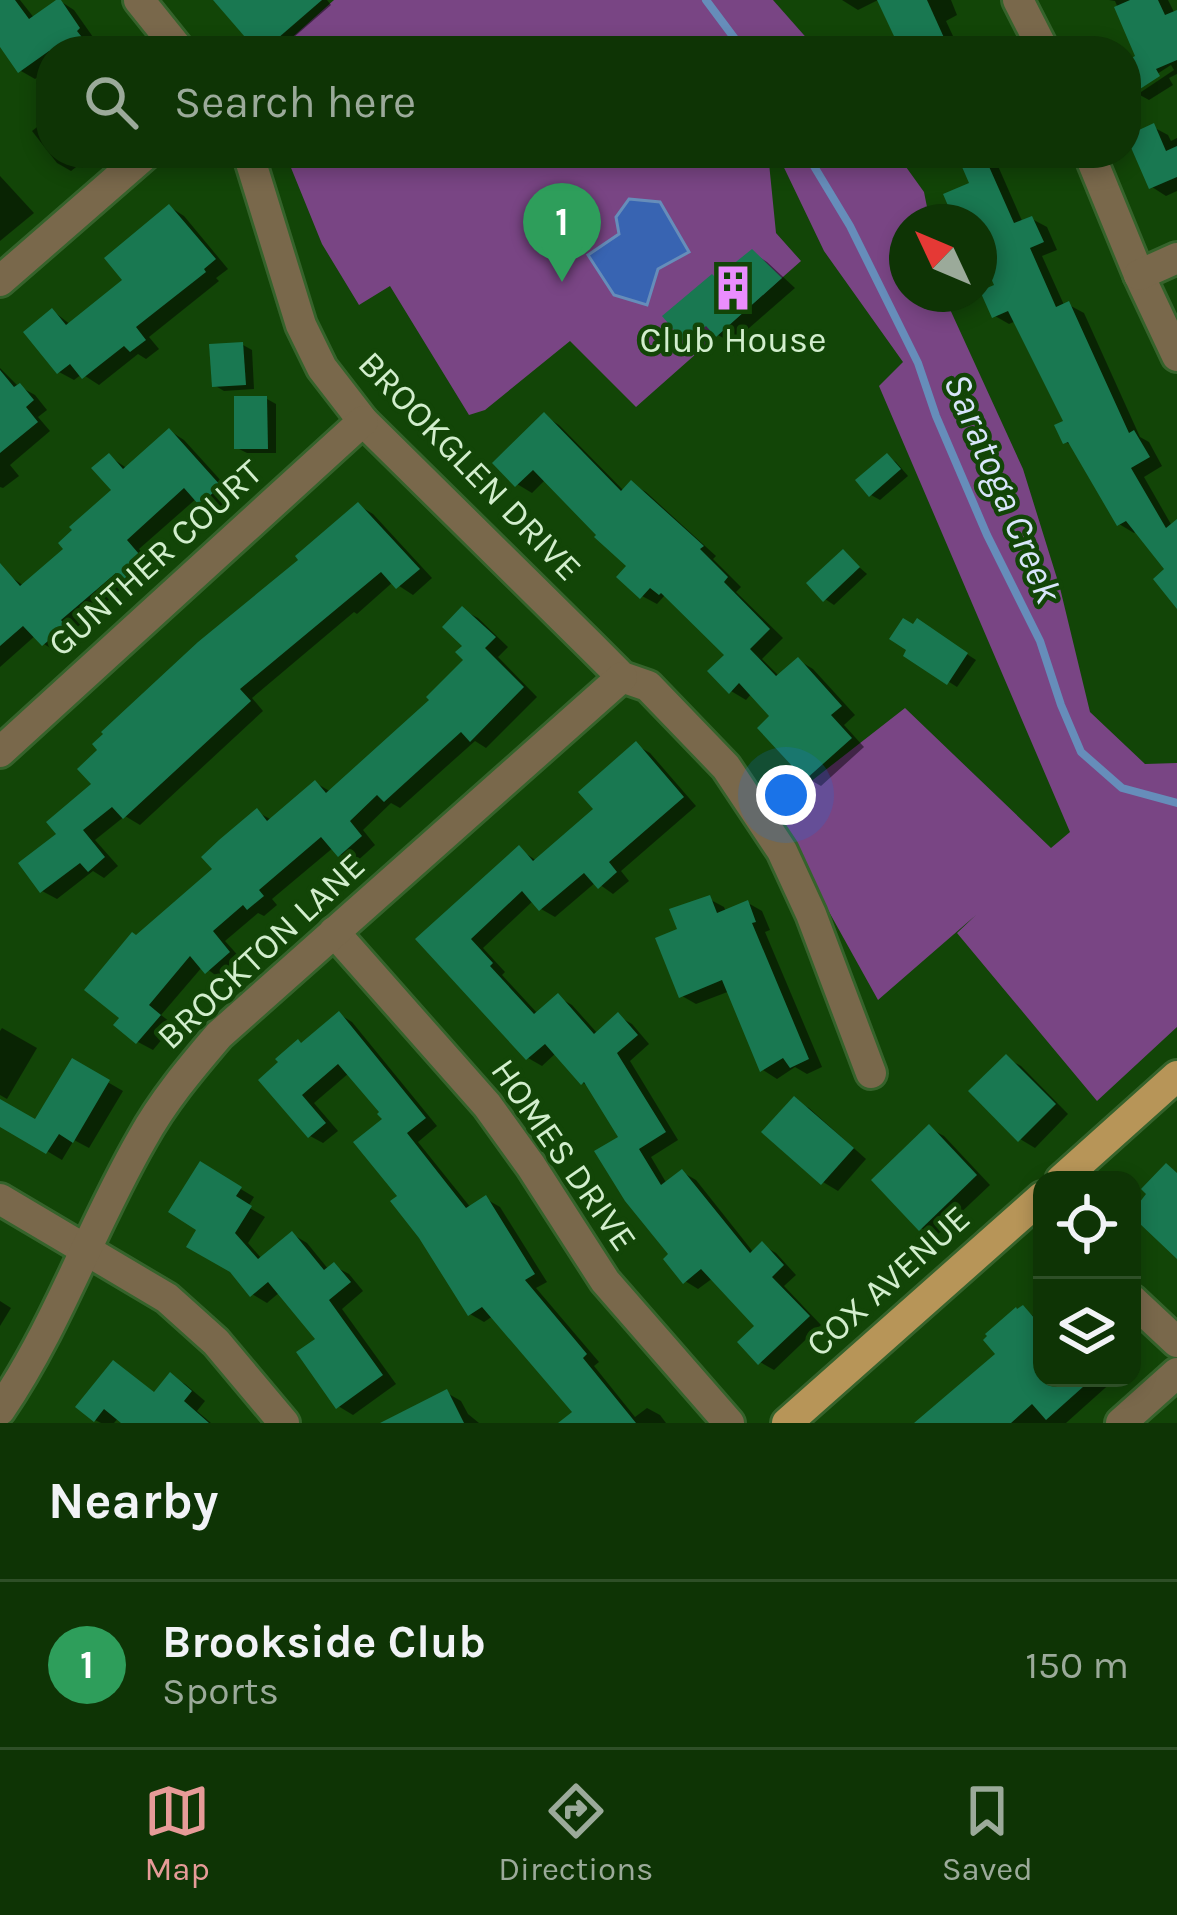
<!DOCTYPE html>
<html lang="en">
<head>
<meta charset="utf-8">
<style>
	:root { --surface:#0e3405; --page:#173c0f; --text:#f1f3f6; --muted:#9baa9a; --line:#2e4f27; --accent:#e69b98 }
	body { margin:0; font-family:Karla,sans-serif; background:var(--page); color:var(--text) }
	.controls { position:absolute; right:36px; bottom:36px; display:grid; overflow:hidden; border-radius:24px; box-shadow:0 6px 18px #0003 }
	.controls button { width:108px; height:108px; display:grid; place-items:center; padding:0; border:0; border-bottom:3px solid var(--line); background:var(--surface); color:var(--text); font:60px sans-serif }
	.compass { position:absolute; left:889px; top:204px; width:108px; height:108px; border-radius:50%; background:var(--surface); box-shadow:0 6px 18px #0003; rotate:314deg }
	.you { position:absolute; left:786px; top:795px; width:42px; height:42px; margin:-30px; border:9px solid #fff; border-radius:50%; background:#1a73e8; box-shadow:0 0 0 18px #1a73e833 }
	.badge { display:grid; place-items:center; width:78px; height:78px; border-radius:50%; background:var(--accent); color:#fff; font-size:39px; font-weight:700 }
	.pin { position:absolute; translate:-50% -99px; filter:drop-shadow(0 3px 6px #0008) }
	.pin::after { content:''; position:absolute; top:63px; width:42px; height:36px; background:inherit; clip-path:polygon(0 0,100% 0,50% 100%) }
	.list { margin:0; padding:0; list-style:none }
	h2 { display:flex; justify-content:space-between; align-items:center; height:156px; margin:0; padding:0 48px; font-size:51px }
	h2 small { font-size:39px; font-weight:400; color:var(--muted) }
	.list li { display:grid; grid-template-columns:78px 1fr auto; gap:36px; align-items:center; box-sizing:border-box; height:168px; padding:0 48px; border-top:3px solid var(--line) }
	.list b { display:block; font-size:45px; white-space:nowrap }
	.list p { margin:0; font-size:39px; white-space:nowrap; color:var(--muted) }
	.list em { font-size:39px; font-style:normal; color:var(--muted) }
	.icon { flex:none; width:66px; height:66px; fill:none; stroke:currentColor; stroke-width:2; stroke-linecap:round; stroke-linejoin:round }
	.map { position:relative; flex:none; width:1177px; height:1423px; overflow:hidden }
	.search { position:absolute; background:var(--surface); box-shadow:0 6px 18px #0003; left:36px; right:36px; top:36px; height:132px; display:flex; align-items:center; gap:30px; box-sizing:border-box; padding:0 42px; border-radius:48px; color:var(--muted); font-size:45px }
	.sheet { height:324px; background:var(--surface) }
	nav { display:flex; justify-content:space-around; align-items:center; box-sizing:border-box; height:168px; border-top:3px solid var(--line); background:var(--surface); font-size:33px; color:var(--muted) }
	nav a { display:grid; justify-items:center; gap:6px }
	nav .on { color:var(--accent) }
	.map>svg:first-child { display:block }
	.green { fill:#794584 }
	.water { fill:#3864b2; stroke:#668dba; stroke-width:3 }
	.shadow { fill:#0007 }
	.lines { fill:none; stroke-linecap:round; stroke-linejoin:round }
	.stream { stroke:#668dba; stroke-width:8 }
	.building { fill:#197851 }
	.minor-casing { stroke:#35632b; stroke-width:36 }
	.major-casing { stroke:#35632b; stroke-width:36 }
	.minor { stroke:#79684b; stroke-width:30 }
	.major { stroke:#b79558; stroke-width:30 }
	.labels { text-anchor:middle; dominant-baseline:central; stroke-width:9; stroke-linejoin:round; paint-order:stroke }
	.poi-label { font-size:36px; fill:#d2eecd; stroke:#124507 }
	.street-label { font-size:36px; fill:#d2eecd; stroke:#124507 }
	.water-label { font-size:39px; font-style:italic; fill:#d8e5fa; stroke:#124507 }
</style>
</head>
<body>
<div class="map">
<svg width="1177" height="1423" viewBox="0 0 1177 1423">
	<rect width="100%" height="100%" fill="#124507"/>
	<g class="green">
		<path d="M334,0H773L818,51H277Z"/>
		<path d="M285,153H768L776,233L801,261L636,407L570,341L485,410L469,415L390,286L359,305L322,244Z"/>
		<path d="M777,153H896L924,192L930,222H907V294H943L1023,469L1060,588L1090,712L1145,764L1177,763V1027L1097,1101L957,933L976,915L878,1000L773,811L905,708L1051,848L1070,832L879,386L903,362L824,251Z"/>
	</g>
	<path class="water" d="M629,199L660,202L689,252L658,269L647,305L614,295L588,255L619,234L616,217Z"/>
	<g class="shadow">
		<path d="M0,0H20L35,19L60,1L74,10L93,37L89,40L98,51H51V68L35,79L21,71L0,42Z"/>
		<path d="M222,0H327L331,5L278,51H261Z"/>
		<path d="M842,0H878L858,10Z"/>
		<path d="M881,0H951L957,15L946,21L960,51H904Z"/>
		<path d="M1109,0H1168L1177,18V74L1169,78L1173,85L1149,100L1138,94L1174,70L1171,65L1137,87V93L1134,91L1126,78V65L1139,57L1115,1Z"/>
		<path d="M51,116V153H94L71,171L57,163L32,131Z"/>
		<path d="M1153,127L1168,135L1171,141L1177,138V191L1166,196L1152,187Z"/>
		<path d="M960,153H1007L1011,160L998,166L1023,223L1032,219L1047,227L1057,250L1042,256L1065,307L1069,305L1084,313L1140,437L1149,442L1162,466L1144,477L1172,526L1177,523V604L1169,570L1137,530L1134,533L1119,524L1074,446L1065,442L1067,422L1016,321L1009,324L995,316L998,286L984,255L979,252V222H959L973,184Z"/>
		<path d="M0,176L34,213L0,241Z"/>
		<path d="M170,207L184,216L228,269L216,278L219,281L149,337L159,349L146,359L138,354L99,385L82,374L74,380L59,372L53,311L71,325L126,280Z"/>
		<path d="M753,253L767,262L795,288L732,343L718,335L701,349L687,340L717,280Z"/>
		<path d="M243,345L252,350L254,389L224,391L214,385Z"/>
		<path d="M0,368L17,385L35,395L47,410L38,417L50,431L10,465L19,476L3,488L0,487Z"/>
		<path d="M267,399L276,404V453H247L237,448Z"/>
		<path d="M545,416L559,425L625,492L632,484L646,492L716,556L713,559L741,587L736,592L783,638L762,659L780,677L798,660L813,669L855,715L844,725L864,747L821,786L807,778L773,717L752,693L746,700L731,691L728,655L665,595L657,604L642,596L630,566L546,479L532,493L517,484Z"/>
		<path d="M170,431L184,440L234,495L216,511L197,498L139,549L158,571L139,586L130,581L74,630L79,635L58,653L44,644L36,635L0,667V576L4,572L24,586L67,549L115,491L109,456L128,469Z"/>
		<path d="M887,456L896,462L908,476L880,500L871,495Z"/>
		<path d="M358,505L373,514L432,578L413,595L393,582L357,614L354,612L252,698L263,711L140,825L125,816L95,840L118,866L104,878L93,871L57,899L42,891L60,834L95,784L303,560Z"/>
		<path d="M843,553L867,574L834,605L825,599Z"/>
		<path d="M463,610L478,618L508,647L498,657L537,697L486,748L475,741L400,808L391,803L363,830L375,845L355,863L340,854L334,847L272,899L277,905L264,916L258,913L225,941L243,961L222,980L203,966L161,1015L174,1025L153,1050L138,1042L117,1024L123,1018L137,938L216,869L257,812L272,820L316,783L331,792L433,701L468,660Z"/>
		<path d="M918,622L976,660L957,687L907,655Z"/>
		<path d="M636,745L650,753L696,806L621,871L629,881L613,894L596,882L555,917L541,909L534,900L483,948L505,972L502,975L538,1014L558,997L572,1005L598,1034L618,1016L632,1024L649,1044L630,1061L678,1140L651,1157L667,1184L682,1172L696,1180L754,1253L762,1245L776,1253L796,1275L784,1286L821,1325L774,1370L760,1362L758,1326L713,1278L698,1289L685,1281L622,1138L591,1088L583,1083L556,1053L542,1066L528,1058L419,940L519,849L537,861L597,810Z"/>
		<path d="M709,899L724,907L726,912L748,903L762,911L770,930L765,932L822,1067L807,1074L795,1067L777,1079L763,1070L730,991L696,1004L682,996L681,931Z"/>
		<path d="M339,1014L352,1022L437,1126L418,1142L471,1208L486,1199L500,1207L547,1282L536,1288L599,1362L594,1366L635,1417L647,1408L660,1415L666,1423H563L576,1412L493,1316L484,1322L470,1314L422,1236L401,1197L386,1120L349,1073L314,1103L338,1131L323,1143L310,1136L262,1080Z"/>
		<path d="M2,1028L37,1048L7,1099L0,1095V1031Z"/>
		<path d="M1006,1058L1021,1066L1068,1114L1035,1148L1020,1139Z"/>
		<path d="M73,1062L123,1091L89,1148L74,1140L62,1160L10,1129L36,1123Z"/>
		<path d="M794,1100L809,1108L866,1159L838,1191L823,1182Z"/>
		<path d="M929,1128L944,1136L990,1185L935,1237L921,1228Z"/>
		<path d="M201,1165L254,1197L248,1207L265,1217L248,1243L262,1259L292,1234L307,1243L329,1270L334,1266L349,1274L363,1291L342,1309L396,1384L353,1415L338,1406L319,1339L280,1292L267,1303L252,1294L200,1229Z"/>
		<path d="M0,1301L11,1308L0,1326Z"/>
		<path d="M1023,1309L1042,1322V1378L1114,1380L1066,1423H928L924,1418L1000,1355Z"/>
		<path d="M114,1364L156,1394L170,1376L185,1384L205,1401L197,1411L211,1423H126L119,1417L114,1423H101L95,1420Z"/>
		<path d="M447,1393L461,1401L468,1414L479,1423H406L402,1415Z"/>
	</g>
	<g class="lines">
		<g class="stream">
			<path d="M706,0L744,51"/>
			<path d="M806,153L850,226L918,363L936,416L987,535L1040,641L1061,705L1081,752L1122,788L1177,803"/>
		</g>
	</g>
	<g class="building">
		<path d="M0,0H15L29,19L56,0H61L80,28L77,31L93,51H49L18,73L0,47Z"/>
		<path d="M213,0H322L263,51H257Z"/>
		<path d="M877,0H927L950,51H901Z"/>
		<path d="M1130,0H1158L1165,15L1177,10V60L1156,69L1160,76L1126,98V61L1135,56L1114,7Z"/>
		<path d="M1154,123L1166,151L1177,146V177L1149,189L1126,136Z"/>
		<path d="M956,153H983L1014,223L1032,216L1044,242L1030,248L1056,307L1069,301L1129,433L1134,430L1150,457L1131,468L1166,528L1177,519V609L1153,579L1164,569L1126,521L1117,526L1068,442L1063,444L1054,425L1063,421L1008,311L992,318L980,291L994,285L979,251V222H955L943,194L969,183Z"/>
		<path d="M169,204L216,259L204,269L206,272L136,327L146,340L130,352L124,346L82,379L70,364L57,374L23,332L52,308L66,325L122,280L104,258Z"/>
		<path d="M752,249L782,278L716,337L706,326L685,343L662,316L712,274L716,278Z"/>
		<path d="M243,342L246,385L212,387L209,344Z"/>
		<path d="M0,370L14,387L20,383L34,400L26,407L38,422L0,453Z"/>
		<path d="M234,396H267L268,449H234Z"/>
		<path d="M544,412L621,491L631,480L704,546L700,549L728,577L724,582L770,629L750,649L776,676L798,657L842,706L831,715L852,738L805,780L757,728L769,716L739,683L729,694L707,671L724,655L661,593L659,595L650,588L640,599L616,577L626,566L594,537L596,535L533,470L515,487L492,463Z"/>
		<path d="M169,428L221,486L199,505L184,488L127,540L145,561L123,580L116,573L61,620L66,626L42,646L23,626L0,646V563L20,586L63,549L58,543L72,530L69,527L111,490L91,468L109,453L123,469Z"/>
		<path d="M887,453L901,469L869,497L855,480Z"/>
		<path d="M358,502L420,569L396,589L381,572L240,689L251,701L123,819L112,807L83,830L105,857L88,872L80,863L40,893L18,863L56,834L46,822L91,784L77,769L97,750L92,744L103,734L101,732L198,642L298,560L295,556Z"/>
		<path d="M843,549L860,567L823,602L806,583Z"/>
		<path d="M462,606L496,637L485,648L524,687L470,742L461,732L384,802L377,795L350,821L362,836L338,857L321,837L259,890L264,896L247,910L243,905L213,931L230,952L205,974L190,956L149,1005L161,1015L136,1044L113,1025L119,1018L84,990L132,932L136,935L212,869L201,857L219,840L257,808L267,821L315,780L326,793L429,700L426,697L463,660L455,652L462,646L442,627Z"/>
		<path d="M903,618L913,624L917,618L968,653L947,685L903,656L906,650L889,639Z"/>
		<path d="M636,741L684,797L609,862L617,872L598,889L584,873L539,911L522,891L471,939L493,963L490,966L534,1014L558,993L594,1034L618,1012L638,1035L617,1053L666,1132L639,1149L661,1185L682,1169L750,1253L762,1241L784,1265L772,1277L810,1316L758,1365L737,1342L754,1326L701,1269L683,1284L663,1259L668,1254L625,1201L594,1151L618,1137L584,1082L581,1085L545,1044L526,1060L415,939L519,845L533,861L593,809L578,792Z"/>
		<path d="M710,895L717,913L748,900L756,922L752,923L809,1059L790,1068L783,1058L760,1072L722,980L679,998L655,938L677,929L669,909Z"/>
		<path d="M339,1011L426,1118L407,1133L466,1208L486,1195L535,1274L525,1280L587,1354L583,1358L636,1423H558L572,1412L482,1307L468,1316L419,1238L390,1201L397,1196L353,1142L382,1119L377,1114L379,1112L338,1064L302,1095L326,1123L308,1138L258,1080L278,1062L275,1059L298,1039L301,1043Z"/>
		<path d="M1006,1054L1056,1104L1018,1142L968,1091Z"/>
		<path d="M72,1058L110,1080L73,1143L59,1134L46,1154L0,1127V1099L35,1119Z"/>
		<path d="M794,1096L854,1148L821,1185L761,1132Z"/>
		<path d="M929,1124L977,1175L919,1231L871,1180Z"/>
		<path d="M200,1161L242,1187L236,1196L252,1206L235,1233L258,1259L292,1231L324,1270L334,1262L351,1282L329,1300L383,1375L336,1409L296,1352L315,1339L268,1282L250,1297L230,1272L186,1247L196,1230L168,1212Z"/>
		<path d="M1166,1163L1177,1173V1259L1138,1222L1140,1220L1132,1212L1146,1194L1141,1189Z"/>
		<path d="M1023,1305L1042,1327V1378H1093L1046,1420L1032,1404L1011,1423H914L995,1354L983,1340L987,1336L985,1334L1016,1307L1017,1309Z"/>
		<path d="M113,1360L154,1392L170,1372L192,1391L184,1401L209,1423H121L104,1409L94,1422L75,1407Z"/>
		<path d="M447,1389L464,1423H380Z"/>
	</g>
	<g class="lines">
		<g class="minor-casing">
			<g id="minor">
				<path d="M139,0L180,51"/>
				<path d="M1018,0L1044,51"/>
				<path d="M248,153L301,325L322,368L363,421L590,645L622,677L648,686L726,767L782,851L811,914L871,1073"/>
				<path d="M1089,153L1139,275L1177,356"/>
				<path d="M1139,275L1177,258"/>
				<path d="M0,281L147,153"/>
				<path d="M0,752L363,421"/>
				<path d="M334,932L487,1105L531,1166L605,1281L729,1423"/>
				<path d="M0,1199L167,1298L216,1342L284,1423"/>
				<path d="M1132,1300L1177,1342"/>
				<path d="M0,1410C58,1325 91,1227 142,1139C163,1101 190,1069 219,1035L622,677"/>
				<path d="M1121,1423L1177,1373"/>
			</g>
		</g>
		<g class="major-casing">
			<g id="major">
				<path d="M1061,1180L1177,1076"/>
				<path d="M787,1423L1042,1197"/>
			</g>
		</g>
		<use href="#minor" class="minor"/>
		<use href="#major" class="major"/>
	</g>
	<defs>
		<g id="building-bare" transform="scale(3.6)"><path d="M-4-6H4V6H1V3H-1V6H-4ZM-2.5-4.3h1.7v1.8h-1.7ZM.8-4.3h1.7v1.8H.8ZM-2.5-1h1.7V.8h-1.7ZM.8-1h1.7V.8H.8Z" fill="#ea8dfd" stroke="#124507" stroke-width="2.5" paint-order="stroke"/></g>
	</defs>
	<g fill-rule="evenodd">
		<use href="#building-bare" x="733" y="288"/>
	</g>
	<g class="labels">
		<g class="poi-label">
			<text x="733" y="340">Club House</text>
		</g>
		<g class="street-label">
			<text transform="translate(470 466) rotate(46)">BROOKGLEN DRIVE</text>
			<text transform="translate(155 558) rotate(-42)">GUNTHER COURT</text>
			<text transform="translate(261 951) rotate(-43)">BROCKTON LANE</text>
			<text transform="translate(564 1155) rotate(55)">HOMES DRIVE</text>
			<text transform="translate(888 1281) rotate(-42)">COX AVENUE</text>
		</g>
		<g class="water-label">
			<text transform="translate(1003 488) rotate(67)">Saratoga Creek</text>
		</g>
	</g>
</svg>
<div class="controls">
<button><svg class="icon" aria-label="locate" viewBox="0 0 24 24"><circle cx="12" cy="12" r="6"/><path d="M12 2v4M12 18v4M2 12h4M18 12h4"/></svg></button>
<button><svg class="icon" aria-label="layers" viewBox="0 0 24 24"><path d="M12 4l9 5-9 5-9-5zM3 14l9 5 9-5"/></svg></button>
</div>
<svg class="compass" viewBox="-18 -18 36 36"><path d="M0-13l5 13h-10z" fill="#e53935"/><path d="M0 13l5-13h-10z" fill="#9baa9a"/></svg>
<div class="you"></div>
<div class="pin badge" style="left:562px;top:282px;background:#2e9e5b">1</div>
<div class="search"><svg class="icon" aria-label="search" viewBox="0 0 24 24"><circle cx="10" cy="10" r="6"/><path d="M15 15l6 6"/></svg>Search here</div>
</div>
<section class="sheet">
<h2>Nearby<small></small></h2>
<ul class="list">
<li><span class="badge" style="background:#2e9e5b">1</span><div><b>Brookside Club</b><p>Sports</p></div><em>150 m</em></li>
</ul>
</section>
<nav>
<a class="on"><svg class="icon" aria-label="map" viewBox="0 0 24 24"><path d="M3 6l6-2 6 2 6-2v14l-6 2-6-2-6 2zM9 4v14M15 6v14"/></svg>Map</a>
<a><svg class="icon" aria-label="directions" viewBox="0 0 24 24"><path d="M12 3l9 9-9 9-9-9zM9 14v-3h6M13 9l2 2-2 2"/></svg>Directions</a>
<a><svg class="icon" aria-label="saved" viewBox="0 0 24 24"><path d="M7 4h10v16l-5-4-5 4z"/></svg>Saved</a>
</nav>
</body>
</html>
